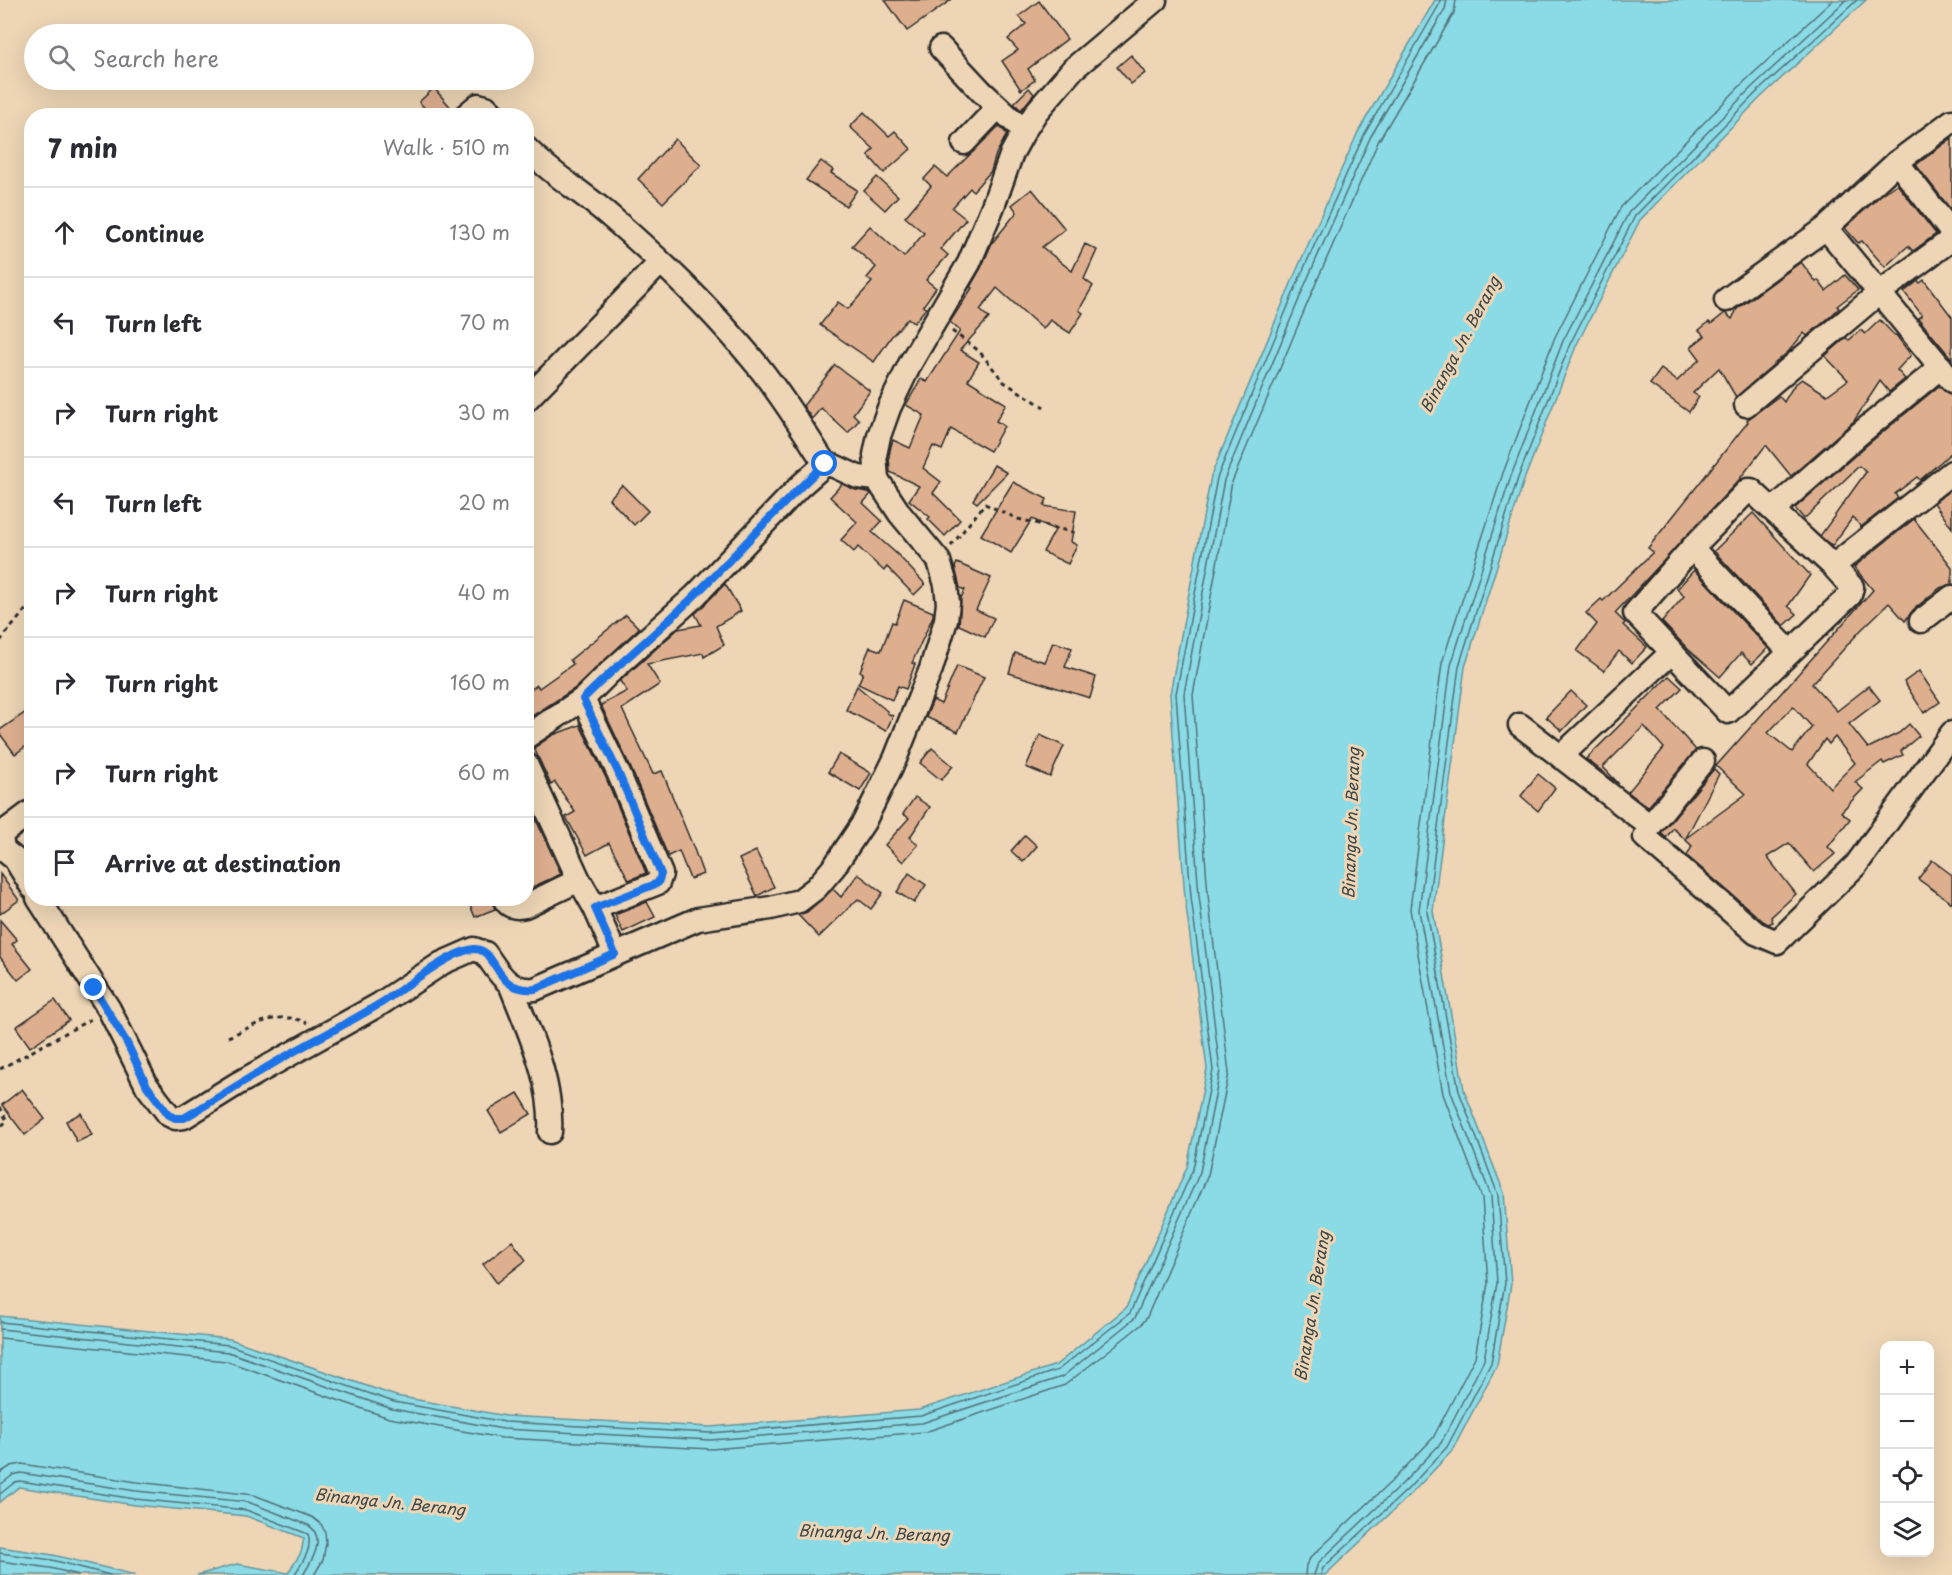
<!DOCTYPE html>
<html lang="en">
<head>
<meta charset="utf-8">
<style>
	:root { --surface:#fff; --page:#f7f7f7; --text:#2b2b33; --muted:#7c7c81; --line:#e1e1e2 }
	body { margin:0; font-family:"Playpen Sans",sans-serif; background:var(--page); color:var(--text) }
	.controls { position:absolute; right:18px; bottom:18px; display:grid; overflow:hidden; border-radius:12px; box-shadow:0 6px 24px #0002 }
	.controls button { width:54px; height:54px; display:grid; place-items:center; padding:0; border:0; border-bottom:2px solid var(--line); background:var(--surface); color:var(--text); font:30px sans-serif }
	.stop { position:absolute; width:18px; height:18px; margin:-14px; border:4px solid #1a73e8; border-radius:50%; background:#fff }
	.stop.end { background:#1a73e8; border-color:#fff; box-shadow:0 2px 6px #0008 }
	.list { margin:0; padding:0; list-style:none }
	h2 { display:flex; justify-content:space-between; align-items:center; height:78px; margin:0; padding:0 24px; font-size:26px }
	h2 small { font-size:20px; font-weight:400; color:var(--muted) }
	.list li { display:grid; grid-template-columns:39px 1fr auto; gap:18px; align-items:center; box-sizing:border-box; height:90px; padding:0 24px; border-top:2px solid var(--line) }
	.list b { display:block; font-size:22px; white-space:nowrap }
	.list em { font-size:20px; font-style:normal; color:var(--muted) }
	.icon { flex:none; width:33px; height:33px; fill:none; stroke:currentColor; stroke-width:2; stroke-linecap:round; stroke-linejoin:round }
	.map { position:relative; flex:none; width:1952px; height:1575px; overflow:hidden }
	.search { position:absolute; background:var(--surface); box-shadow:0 6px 24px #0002; left:24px; top:24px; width:510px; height:66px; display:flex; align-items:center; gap:15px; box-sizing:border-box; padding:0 21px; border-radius:33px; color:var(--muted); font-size:22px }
	.panel { position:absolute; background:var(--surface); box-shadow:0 6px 24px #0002; left:24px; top:108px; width:510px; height:798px; border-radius:24px }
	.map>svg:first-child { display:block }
	.water { fill:#8bdbe7; stroke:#65959c; stroke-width:1.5 }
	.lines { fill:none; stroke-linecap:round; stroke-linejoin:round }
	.shore { stroke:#517176; stroke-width:1.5 }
	.building { fill:#deaf8f; stroke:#2b2b2b; stroke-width:1.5; fill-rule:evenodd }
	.minor-casing { stroke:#2b2b2b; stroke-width:27 }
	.path { stroke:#2b2b2b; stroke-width:3; stroke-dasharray:4.5 4.5; stroke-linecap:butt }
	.minor { stroke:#edd5b5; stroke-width:22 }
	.route { stroke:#1a73e8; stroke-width:8 }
	.labels { text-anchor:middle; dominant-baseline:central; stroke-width:6; stroke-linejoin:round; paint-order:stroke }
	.water-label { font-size:16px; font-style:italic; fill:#394547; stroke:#edd5b5 }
</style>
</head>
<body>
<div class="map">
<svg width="1952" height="1575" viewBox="0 0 1952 1575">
	<rect width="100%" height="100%" fill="#edd5b5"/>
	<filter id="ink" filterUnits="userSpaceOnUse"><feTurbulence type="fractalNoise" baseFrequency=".0167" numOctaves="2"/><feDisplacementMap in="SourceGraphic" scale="12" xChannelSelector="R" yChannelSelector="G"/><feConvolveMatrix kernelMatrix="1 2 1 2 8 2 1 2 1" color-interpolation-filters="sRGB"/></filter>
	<g filter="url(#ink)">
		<g class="water">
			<path d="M1435,0H1866L1760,98L1640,220L1576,346L1524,480L1465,667L1433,911L1464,1090L1504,1193L1511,1284L1497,1365L1452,1451L1411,1494L1325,1575H197L237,1564L288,1573L301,1553L304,1538L246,1516L135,1505L19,1487L0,1502V1316L230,1339L396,1396L506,1416L710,1427L919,1410L1056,1365L1126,1308L1187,1167L1207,1069L1185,898L1170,694L1211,476L1295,274L1358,132Z"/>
			<path d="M0,1547L53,1555L135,1575H0Z"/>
		</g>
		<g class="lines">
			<g class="shore">
				<path d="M0,1322L229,1345L394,1402L505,1422L710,1433L921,1416L1058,1370L1130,1313L1193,1169L1213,1070L1191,897L1176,694L1217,478L1300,277L1364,135L1439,5L1440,0"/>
				<path d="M0,1329L228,1352L392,1409L503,1429L711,1440L922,1423L1062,1377L1135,1318L1200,1172L1220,1071L1199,896L1184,694L1224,480L1307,280L1370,138L1445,9L1447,0"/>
				<path d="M0,1338L226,1361L389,1418L502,1438L711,1449L925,1432L1065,1385L1141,1325L1147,1317L1208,1175L1229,1073L1208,895L1193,695L1232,482L1316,283L1378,142L1454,13L1456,0"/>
				<path d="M0,1473L11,1466L22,1464L137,1482L254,1495L312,1517L321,1524L325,1532L326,1543L323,1560L314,1575"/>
				<path d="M0,1485L13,1475L21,1473L136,1491L248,1502L308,1525C327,1537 312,1561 303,1575"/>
				<path d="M0,1494L15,1482L20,1481L135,1499L246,1510L308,1534C313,1549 302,1563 294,1575"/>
				<path d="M0,1553L52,1560L110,1575"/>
				<path d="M0,1561L50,1568L79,1575"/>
				<path d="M1305,1575L1306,1565L1311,1557L1395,1478L1433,1438L1475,1357L1488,1283L1482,1198L1443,1094L1410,909L1442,663L1503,473L1555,337L1621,207L1745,81L1833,0"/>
				<path d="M1314,1575L1318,1563L1402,1484L1441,1443L1484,1360L1497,1283L1491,1196L1451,1092L1419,910L1451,665L1511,476L1563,341L1629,212L1751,88L1846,0"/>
				<path d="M1321,1575L1323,1568L1407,1490L1447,1447L1491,1363L1505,1283L1498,1195L1459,1091L1427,911L1459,666L1518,478L1570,344L1635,216L1756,93L1857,0"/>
			</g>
		</g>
		<g class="building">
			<path d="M885,0H951L907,31Z"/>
			<path d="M1039,1L1067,39L1028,69L1035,80L1021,90L1002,61L1018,50L1008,39L1026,24L1019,16Z"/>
			<path d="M1131,55L1145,73L1131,84L1117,67Z"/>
			<path d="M434,88L453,110L452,116H432L419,102Z"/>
			<path d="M1029,88L1034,94L1021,110L1014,103Z"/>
			<path d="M864,112L889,136L895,131L911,149L884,173L868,155L874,149L850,127Z"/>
			<path d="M999,126L1007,134L996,154L991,171L973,191L970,188L952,208L966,219L941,249L948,255L926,280L936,288L923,306L926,308L914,323L908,318L891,337L874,362L820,325L838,302L848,309L872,282L867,278L876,267L852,246L870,226L904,257L924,233L905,217L931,186L924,179L935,167L947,177Z"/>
			<path d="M1952,138V211L1916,165Z"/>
			<path d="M675,139L701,165L663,203L638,179Z"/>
			<path d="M821,161L833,170L831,173L857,190L846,206L806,180Z"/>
			<path d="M877,177L898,196L885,210L864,191Z"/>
			<path d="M1897,184L1936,234L1913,251L1908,246L1885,267L1862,241L1858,243L1845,228L1881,195Z"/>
			<path d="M1032,189L1065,229L1042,247L1072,271L1085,244L1097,250L1084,279L1093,286L1079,310L1083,313L1070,333L1050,320L1043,329L997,288L980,310L989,318L960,350L979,362L968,380L1006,404L996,421L1004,426L990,451L951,429L942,450L933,446L923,468L941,482L933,493L960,520L945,536L928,519L930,517L909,500L919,486L890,472L889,456L891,446L893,440L910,448L924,415L906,405L921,379L927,382L960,331L950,322L972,288L970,287L981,268L992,243L1017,212L1012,205Z"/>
			<path d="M1801,262L1816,282L1818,280L1826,291L1845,275L1858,290L1837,306L1839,308L1831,316L1807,336L1804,333L1788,352L1736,397L1719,368L1693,393L1699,397L1689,412L1650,384L1661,369L1677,381L1700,359L1691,347L1705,336L1699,330L1709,322L1711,324L1725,313L1732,319L1737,309Z"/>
			<path d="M1924,280L1952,317V359L1918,318L1922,315L1904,292L1918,281L1920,283Z"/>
			<path d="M1880,320L1895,336L1896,335L1911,355L1897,370L1905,379L1889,392L1880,381L1854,421L1791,476L1766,445L1738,481L1615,613L1625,623L1623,625L1647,647L1632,663L1619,651L1604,671L1577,651L1597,624L1586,613L1601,599L1603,601L1653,552L1648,548L1748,422L1747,420L1779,396L1784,402L1794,385L1802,379L1827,395L1848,380L1825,356L1846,338L1849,340L1861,330L1865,334Z"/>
			<path d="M835,365L870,391L853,414L859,420L848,433L821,408L812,419L803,406Z"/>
			<path d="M1939,386L1952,397V452L1920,480L1917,477L1895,494L1898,498L1861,527L1853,517L1832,546L1820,536L1866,472L1859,466L1804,519L1795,508L1867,445Z"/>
			<path d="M994,465L1007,473L977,503L973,500Z"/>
			<path d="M1013,482L1047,499L1044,506L1076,511L1071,542L1077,545L1068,564L1043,552L1055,530L1032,519L1011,553L981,535Z"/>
			<path d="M842,484L856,490L868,492L871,494L863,503L882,521L872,532L898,555L925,584L914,595L887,567L884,571L858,547L854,552L841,540L857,522L830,497Z"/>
			<path d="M622,485L648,511L634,525L609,499Z"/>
			<path d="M1950,490L1952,492V528L1934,503Z"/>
			<path d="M1753,513L1810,575L1788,606L1797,614L1784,626L1714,551Z"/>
			<path d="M1914,519L1952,567V584L1940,588L1913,610L1905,621L1889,603L1861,630L1812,684L1837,711L1869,686L1880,700L1849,724L1868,748L1899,733L1909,724L1919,736L1901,751L1903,755L1884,764L1882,761L1855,782L1863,789L1841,812L1850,819L1828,847L1835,854L1814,872L1789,843L1767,857L1796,894L1771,917L1773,922L1768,924L1763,921L1687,856L1692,846L1673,828L1666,838L1661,833L1714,769L1719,774L1686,838L1746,794L1716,766L1873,590L1854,567ZM1793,706L1812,727L1792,752L1768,733ZM1835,737L1855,763L1830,788L1808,764L1825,739L1829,744Z"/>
			<path d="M957,563L991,578L976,610L994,618L985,637L959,625L961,598L965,590L960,588L955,567Z"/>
			<path d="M1694,570L1768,648L1752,664L1741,653L1720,677L1688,649L1662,622L1684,596L1677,589Z"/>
			<path d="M725,584L741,611L716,626L724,645L704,657L703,653L647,664L660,684L622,709L653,774L662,771L694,849L703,874L690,879L679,851L668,856L630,766L601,705L627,691L620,681L678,629L701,625L695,614Z"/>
			<path d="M904,600L933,612V616L912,663L915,664L906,689L898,686L892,700L858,684L863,673L860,671L870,647L881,651L892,622L895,623Z"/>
			<path d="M626,615L639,628L574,689L526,720V693L537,685L539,688L573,664L570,660Z"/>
			<path d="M1053,642L1072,648L1065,667L1096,677L1090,698L1009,673L1015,653L1045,662Z"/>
			<path d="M957,666L984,677L958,732L926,717L933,700L941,704Z"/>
			<path d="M1919,671L1940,702L1924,713L1904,682Z"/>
			<path d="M1669,676L1682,688L1660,710L1696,750L1648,807L1628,792L1664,748L1644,726L1603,767L1619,784L1586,759Z"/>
			<path d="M857,686L887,711V713L893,716L886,731L846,710Z"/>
			<path d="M1571,691L1586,705L1562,731L1546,717Z"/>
			<path d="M32,708V742L15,754L0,734V730Z"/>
			<path d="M580,725L606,778L646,873L629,880L609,843L587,855L566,817L575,812L555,782L551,785L534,748L553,735Z"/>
			<path d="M1040,735L1064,746L1050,777L1026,767Z"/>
			<path d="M932,748L953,766L941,780L920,763Z"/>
			<path d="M839,754L871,773L860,791L828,772Z"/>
			<path d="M1538,774L1555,788L1538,811L1521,796Z"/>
			<path d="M915,797L930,807L910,837L918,845L903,862L885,845L909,818L903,814Z"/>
			<path d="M526,798L561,874L526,890Z"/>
			<path d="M1025,835L1037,846L1023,862L1011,851Z"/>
			<path d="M756,851L774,887L757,896L739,859Z"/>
			<path d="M1932,860L1952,875V903L1918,879Z"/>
			<path d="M909,873L926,885L914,903L897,892Z"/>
			<path d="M0,874L19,900L0,914Z"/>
			<path d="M858,874L883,893L871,909L858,899L819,937L798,915L807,912L833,889L841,897Z"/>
			<path d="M467,898H491L495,909L475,917Z"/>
			<path d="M647,902L655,917L623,932L615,915Z"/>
			<path d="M0,920L17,940L12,944L32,969L18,980L0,957Z"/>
			<path d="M55,1000L69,1020L30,1047L16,1027Z"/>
			<path d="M22,1089L45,1119L25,1135L2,1105Z"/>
			<path d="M518,1093L531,1114L501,1132L488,1111Z"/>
			<path d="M81,1113L92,1135L77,1142L66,1121Z"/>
			<path d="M512,1241L526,1260L497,1283L483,1264Z"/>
		</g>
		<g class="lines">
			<g class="minor-casing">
				<g id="minor">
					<path d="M941,48L981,91L1024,131"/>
					<path d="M465,116L478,105L486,107L495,116"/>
					<path d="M964,143L998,107"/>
					<path d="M526,148C552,175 584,193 611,217C663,262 715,313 758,366C783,397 804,431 825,464"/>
					<path d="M1897,162L1952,121"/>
					<path d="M1952,233L1897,162L1826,228L1952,381"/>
					<path d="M1726,300L1826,228"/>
					<path d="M526,400L660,263"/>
					<path d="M1746,405L1879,293L1952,239"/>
					<path d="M1773,510L1858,435L1941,367"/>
					<path d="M1692,548L1790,652"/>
					<path d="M1833,566L1751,490H1748L1692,548L1635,613L1728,712L1850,595L1852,587L1833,566L1952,472"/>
					<path d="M1921,621L1952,597"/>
					<path d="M583,699L618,772L661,874L658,883L595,908"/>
					<path d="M1520,725L1650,826"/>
					<path d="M526,737L583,699L609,673L695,596L800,486L825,464L834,466L858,477L877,479"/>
					<path d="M1561,756L1671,653"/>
					<path d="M1703,761L1650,826L1645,837L1756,933L1777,942L1856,865L1952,733"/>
					<path d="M526,764L579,880L595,908L615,954"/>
					<path d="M0,847L15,859L32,887"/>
					<path d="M3,849L1,836L4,832L32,811"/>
					<path d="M38,898L109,1009L147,1086L169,1115L175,1118L184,1117L237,1084L380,1004L442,963L474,949L485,953C500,974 507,991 535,989L698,919L771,908L799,901L816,888L834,867L864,822L895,759L931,669L946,620L948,603L946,585L939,561L900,514L877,479L875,455L879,436L889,408L911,362L969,263L993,206L1012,153L1024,131L1037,111L1073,69L1155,0"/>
					<path d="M504,898C509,908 516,908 525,906L579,880"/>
					<path d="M511,986C529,1032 553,1082 550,1132"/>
				</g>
			</g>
			<g class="path">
				<path d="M952,331L979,351L1004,382L1044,407"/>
				<path d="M951,546L985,504L1018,519L1076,533"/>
				<path d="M0,641L32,602"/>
				<path d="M228,1037C254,1026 278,1009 307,1023"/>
				<path d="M0,1069L91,1019"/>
				<path d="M0,1107L7,1121L0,1127"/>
			</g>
			<use href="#minor" class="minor"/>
		</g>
	</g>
	<g class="lines" filter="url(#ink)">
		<path class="route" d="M94,988L127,1043L147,1086L169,1115L175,1118H184C217,1099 248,1078 281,1059C314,1040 349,1023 381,1003C402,990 453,949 475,949C499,950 493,993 535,989L615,954L595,908L658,883L661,874L618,772L583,699C619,663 659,631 695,595C739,552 779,505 825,464"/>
	</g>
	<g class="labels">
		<g class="water-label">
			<text transform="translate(1459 344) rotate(-62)">Binanga Jn. Berang</text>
			<text transform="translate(1350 823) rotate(-88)">Binanga Jn. Berang</text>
			<text transform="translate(1311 1306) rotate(-81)">Binanga Jn. Berang</text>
			<text transform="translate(390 1501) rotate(6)">Binanga Jn. Berang</text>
			<text transform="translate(874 1532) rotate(2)">Binanga Jn. Berang</text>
		</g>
	</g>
</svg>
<div class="controls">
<button>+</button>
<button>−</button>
<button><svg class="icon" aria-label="locate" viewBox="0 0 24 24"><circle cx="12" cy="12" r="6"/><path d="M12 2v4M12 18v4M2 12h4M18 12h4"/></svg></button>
<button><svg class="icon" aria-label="layers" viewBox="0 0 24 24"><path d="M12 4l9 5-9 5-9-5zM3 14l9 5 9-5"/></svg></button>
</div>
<div class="stop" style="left:825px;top:464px"></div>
<div class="stop end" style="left:94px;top:988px"></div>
<div class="search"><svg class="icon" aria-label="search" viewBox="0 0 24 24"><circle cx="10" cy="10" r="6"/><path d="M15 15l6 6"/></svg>Search here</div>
<section class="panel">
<h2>7 min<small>Walk · 510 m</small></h2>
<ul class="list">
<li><svg class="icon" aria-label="ahead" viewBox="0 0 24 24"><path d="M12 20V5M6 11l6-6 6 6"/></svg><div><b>Continue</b></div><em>130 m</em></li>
<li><svg class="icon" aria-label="left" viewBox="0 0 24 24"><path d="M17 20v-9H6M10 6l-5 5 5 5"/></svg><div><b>Turn left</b></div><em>70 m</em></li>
<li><svg class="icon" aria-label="right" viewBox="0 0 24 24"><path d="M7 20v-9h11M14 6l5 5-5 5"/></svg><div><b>Turn right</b></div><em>30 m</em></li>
<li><svg class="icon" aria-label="left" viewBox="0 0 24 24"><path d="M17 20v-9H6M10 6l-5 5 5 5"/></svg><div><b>Turn left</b></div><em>20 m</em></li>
<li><svg class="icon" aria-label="right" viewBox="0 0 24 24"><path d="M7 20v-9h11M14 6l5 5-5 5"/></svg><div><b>Turn right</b></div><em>40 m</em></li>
<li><svg class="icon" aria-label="right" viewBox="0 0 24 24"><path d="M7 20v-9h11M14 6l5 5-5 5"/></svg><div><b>Turn right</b></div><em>160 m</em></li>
<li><svg class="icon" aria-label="right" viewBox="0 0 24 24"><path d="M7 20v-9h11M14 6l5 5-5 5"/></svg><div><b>Turn right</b></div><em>60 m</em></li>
<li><svg class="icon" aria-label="arrive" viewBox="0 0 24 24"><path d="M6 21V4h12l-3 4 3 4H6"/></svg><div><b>Arrive at destination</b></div></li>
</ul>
</section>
</div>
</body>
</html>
